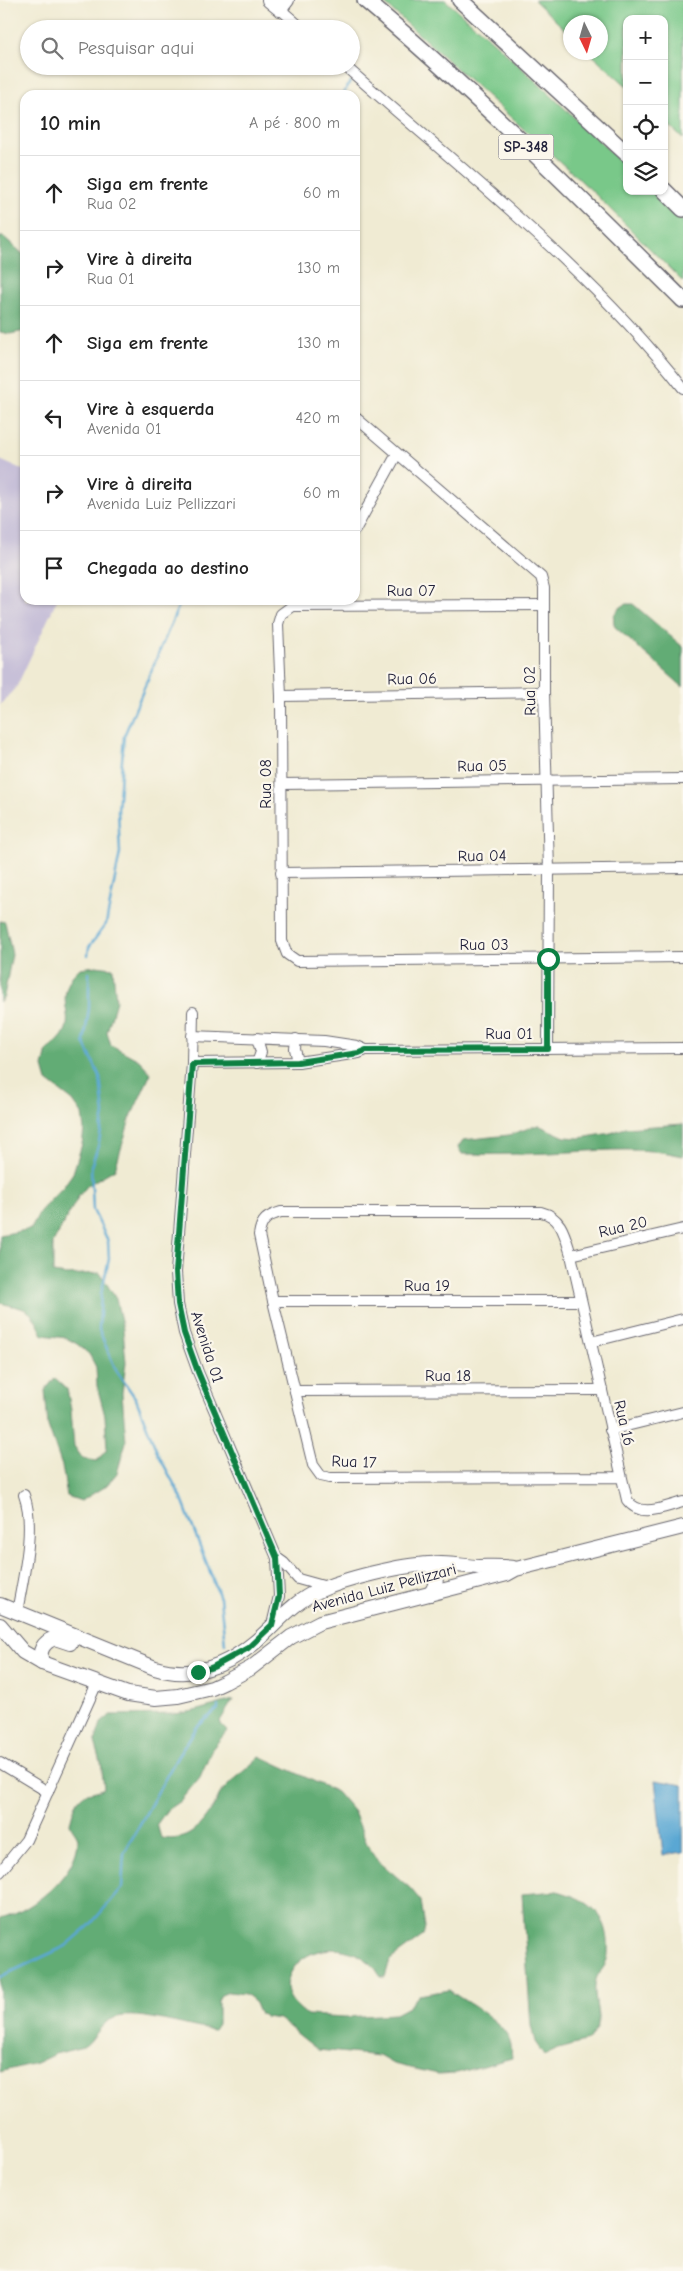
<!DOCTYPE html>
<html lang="pt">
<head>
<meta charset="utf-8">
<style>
	:root { --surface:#fff; --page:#f6f6f6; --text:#222; --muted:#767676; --line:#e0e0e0 }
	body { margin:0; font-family:"Comic Neue",sans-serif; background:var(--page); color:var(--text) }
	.controls { position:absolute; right:15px; top:15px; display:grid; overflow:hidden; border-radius:10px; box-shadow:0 1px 4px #0004 }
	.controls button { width:45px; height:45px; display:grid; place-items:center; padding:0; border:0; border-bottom:1px solid var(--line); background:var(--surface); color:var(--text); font:25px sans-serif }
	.compass { position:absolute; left:563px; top:15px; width:45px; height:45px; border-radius:50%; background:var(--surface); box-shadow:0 1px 4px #0004; rotate:175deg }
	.stop { position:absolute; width:15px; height:15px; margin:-11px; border:4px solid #0b8043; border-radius:50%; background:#fff }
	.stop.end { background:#0b8043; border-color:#fff; box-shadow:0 1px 5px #0008 }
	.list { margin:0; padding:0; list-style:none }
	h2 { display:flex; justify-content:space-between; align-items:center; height:65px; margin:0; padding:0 20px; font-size:21px }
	h2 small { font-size:16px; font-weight:400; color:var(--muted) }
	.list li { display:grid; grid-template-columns:32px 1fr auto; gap:15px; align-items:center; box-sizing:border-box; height:75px; padding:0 20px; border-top:1px solid var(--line) }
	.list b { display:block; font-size:19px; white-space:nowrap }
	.list p { margin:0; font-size:16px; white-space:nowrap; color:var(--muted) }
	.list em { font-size:16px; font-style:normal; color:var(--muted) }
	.icon { flex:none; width:28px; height:28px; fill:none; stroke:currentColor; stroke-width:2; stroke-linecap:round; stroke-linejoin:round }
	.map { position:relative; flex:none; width:683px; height:2271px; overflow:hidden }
	.search { position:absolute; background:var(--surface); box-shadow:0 1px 4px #0004; left:20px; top:20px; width:340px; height:55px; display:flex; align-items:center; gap:12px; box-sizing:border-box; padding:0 18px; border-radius:28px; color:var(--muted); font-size:19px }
	.panel { position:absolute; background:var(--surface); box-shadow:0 1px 4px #0004; left:20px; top:90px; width:340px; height:515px; border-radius:15px }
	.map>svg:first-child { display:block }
	.industrial { fill:#c7c0d8 }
	.green { fill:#79c889; stroke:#4e7562 }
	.forest { fill:#62ac75; stroke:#426758 }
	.water { fill:#5aa7d3; stroke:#3e6487 }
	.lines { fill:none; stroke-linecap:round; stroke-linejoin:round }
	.stream { stroke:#5aa7d3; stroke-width:2.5 }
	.minor-casing { stroke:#6a6870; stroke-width:12 }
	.major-casing { stroke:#6a6870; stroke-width:16 }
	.highway-casing { stroke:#6a6870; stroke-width:18 }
	.minor { stroke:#fff; stroke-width:10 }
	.major { stroke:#fff; stroke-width:14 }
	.highway { stroke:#fff; stroke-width:15 }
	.route { stroke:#0b8043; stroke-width:6 }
	.labels { text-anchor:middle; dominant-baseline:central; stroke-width:4.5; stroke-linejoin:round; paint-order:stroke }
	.shield { fill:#fbf7ec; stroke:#636270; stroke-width:1 }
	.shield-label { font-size:15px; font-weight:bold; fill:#22223b }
	.street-label { font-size:16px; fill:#22223b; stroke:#fbf7ec }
</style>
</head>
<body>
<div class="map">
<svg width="683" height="2271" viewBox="0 0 683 2271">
	<rect width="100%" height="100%" fill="#fbf7ec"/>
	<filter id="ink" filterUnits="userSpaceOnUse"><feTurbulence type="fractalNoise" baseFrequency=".02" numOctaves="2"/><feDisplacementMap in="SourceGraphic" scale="10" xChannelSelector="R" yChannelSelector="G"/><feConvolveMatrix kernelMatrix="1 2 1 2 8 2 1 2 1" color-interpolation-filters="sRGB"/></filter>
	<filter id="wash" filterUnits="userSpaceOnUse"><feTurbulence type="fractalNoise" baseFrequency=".0096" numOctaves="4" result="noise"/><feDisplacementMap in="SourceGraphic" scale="20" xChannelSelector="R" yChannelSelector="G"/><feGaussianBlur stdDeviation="1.12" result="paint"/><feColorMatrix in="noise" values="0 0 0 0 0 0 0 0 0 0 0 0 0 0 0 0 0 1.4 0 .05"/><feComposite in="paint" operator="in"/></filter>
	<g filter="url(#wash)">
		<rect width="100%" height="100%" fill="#f0ebd3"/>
		<path class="industrial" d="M0,460L25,471V600H57L17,686L0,705Z"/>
		<g class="green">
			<path d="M381,0H445L495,43L627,167V191H653L683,221V282L590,189Z"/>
			<path d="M534,0H683V139L664,121V19H627V86L590,53L600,52V22H570V34Z"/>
		</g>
		<g class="forest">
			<path d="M0,237H4L25,256V331L10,334L0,332Z"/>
			<path d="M626,604H633L683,647V687L615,627C611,616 615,610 626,604Z"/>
			<path d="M0,921L5,922L12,954L4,996L0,1002Z"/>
			<path d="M96,966L113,968L116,1001L107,1032L111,1045L139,1060L151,1073L130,1119L115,1169L88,1185L78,1197L53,1243V1273L67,1275L100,1273L116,1299L123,1329L126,1362L122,1393L126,1442L117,1473L107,1485L81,1501L67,1496L62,1466L48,1426L45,1390L55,1378L67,1389L71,1410L74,1446L83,1459L97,1461L107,1449L105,1416L97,1386L96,1367L89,1354L77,1344L66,1338L43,1335C30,1307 29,1310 0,1303V1235L31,1229L40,1211L63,1187L73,1173L82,1144L84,1130L82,1114L73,1101L47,1081L43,1067L47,1050C86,1023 54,1009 70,980C72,975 77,971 80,968Z"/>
			<path d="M683,1124V1156C646,1147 606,1150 569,1152C533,1154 498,1155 462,1154L458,1147L463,1140L509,1135L538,1125L565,1137L580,1138L611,1133L625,1128Z"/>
			<path d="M233,1700L220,1721L222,1726L227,1731L212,1749L200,1777L180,1801L167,1810L157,1824L161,1838C189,1842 198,1829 213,1807C217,1802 218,1795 223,1790C235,1778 248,1768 260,1756L337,1792L354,1812L367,1844L377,1860L410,1888L421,1901L425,1927L423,1936L390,1960L385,1977H381C377,1972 374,1965 369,1962C346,1943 309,1945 293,1969C288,1977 285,1986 289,1995C291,2002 301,2010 307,2015L346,2017L395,2014L408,2007L419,1995L449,1990C466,2003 503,2020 510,2041C512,2046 511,2053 512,2058L457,2073L438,2074L393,2064L379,2056L318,2050L279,2019L265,2017L259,2013L254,2001L245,1994L229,1992L221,1995L218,2000V2024L214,2030C187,2028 131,2007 110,2020C98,2027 92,2043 83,2047L55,2054L36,2063L0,2072V1919C31,1912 78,1874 78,1840C78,1834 71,1829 70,1823C73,1813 75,1799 85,1794C91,1791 98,1792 104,1788L101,1762L95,1742L101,1723L111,1715L175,1714L194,1711Z"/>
			<path d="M557,1891C584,1898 605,1910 608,1940C608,1946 609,1957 606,1963C601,1973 596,1973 595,1986C594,1999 599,2012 598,2025C597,2030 591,2036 588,2041L558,2049L544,2055L535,2042L531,2026L522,1894Z"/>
		</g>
		<path class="water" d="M655,1780L683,1785V1852L663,1855Z"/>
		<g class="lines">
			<g class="stream">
				<path d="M343,95L350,82"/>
				<path d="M88,955L89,947L106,924L120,853L118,810L124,736L181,600"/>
				<path d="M89,973V1008L84,1042L100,1077L104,1114L98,1147L91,1166L93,1210L108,1241L109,1259L101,1294L99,1330L116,1370L136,1399L157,1452L181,1497L220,1598L225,1644"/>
				<path d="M0,1977L66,1946L89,1926L122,1888L124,1853L176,1759L197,1727L218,1709V1706"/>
			</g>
		</g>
	</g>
	<g filter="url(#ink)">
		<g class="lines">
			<g class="minor-casing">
				<g id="minor">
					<path d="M280,9L303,29"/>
					<path d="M345,66C459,168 588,267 683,388"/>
					<path d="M355,417L541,577L544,588V692L549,870L548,1049"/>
					<path d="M355,530L397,454"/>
					<path d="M544,605L292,606L281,614L278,624L281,696L282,941L287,954L297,961L683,957"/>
					<path d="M281,696L544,692"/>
					<path d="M282,784L683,779"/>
					<path d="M281,873L683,868"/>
					<path d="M193,1012L192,1063L176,1272L178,1304L184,1333L198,1372L277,1558L279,1596L272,1625"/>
					<path d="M192,1036L324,1041L357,1046L366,1050L683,1048"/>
					<path d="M257,1038L261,1052L257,1063"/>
					<path d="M296,1039L295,1049L298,1062"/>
					<path d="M192,1063L298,1062L359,1053L366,1050"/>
					<path d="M571,1255L683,1229"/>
					<path d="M273,1301H581"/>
					<path d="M591,1342L683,1319"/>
					<path d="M295,1391L602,1390"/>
					<path d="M610,1430L683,1412"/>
					<path d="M621,1477L330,1478L321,1476L313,1465L273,1301L259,1235C261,1220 267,1216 281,1212H541C562,1217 565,1236 571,1255L627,1500C641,1519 663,1507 683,1502"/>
					<path d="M277,1558L284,1563L298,1579L327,1587"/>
					<path d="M17,1612C23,1578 36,1527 24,1495"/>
					<path d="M0,1763L48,1792"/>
					<path d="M0,1872L26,1840L97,1683"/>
				</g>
			</g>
			<g class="major-casing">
				<g id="major">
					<path d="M269,0L280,9L287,0"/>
					<path d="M429,1564C438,1573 438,1584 430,1594"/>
					<path d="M0,1605L155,1668C191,1679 225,1667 254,1643C276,1625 291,1603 318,1591C344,1579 401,1565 429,1564C445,1563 462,1566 478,1567C490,1567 501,1566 513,1568"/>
					<path d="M0,1625L23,1652L42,1663L128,1694L156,1698L178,1696L212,1688L225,1682L251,1668L291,1637L320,1622L507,1574L516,1569L683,1527"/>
					<path d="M42,1663C38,1651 43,1642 55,1638L70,1643"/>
				</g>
			</g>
			<g class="highway-casing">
				<g id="highway">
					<path d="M365,0C477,94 580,198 683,300"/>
					<path d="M460,0L627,154"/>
					<path d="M664,190L683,209"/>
				</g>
			</g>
			<use href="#minor" class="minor"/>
			<use href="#major" class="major"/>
			<use href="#highway" class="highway"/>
		</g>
	</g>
	<g class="lines" filter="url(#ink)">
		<path class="route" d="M198,1672L213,1667L248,1648L272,1625L279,1596L277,1558L198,1372L184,1333L178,1304L176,1272L192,1064L298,1062L359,1053L366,1050L548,1049V959"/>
	</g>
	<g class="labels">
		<rect class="shield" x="498.5" y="134.5" width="55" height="25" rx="4"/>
		<g class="shield-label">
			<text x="526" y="147">SP-348</text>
		</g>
		<g class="street-label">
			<text x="411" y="591">Rua 07</text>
			<text transform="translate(412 679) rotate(-1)">Rua 06</text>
			<text transform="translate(530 691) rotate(-91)">Rua 02</text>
			<text transform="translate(482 766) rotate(-1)">Rua 05</text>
			<text transform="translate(266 784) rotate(-90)">Rua 08</text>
			<text transform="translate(482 856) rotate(-1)">Rua 04</text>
			<text x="484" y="945">Rua 03</text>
			<text x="509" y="1034">Rua 01</text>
			<text transform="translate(623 1227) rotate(-13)">Rua 20</text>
			<text x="427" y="1286">Rua 19</text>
			<text transform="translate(207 1347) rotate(72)">Avenida 01</text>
			<text x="448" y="1376">Rua 18</text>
			<text transform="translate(624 1423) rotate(77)">Rua 16</text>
			<text transform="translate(354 1462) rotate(2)">Rua 17</text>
			<text transform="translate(384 1588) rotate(-15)">Avenida Luiz Pellizzari</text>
		</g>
	</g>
</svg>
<div class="controls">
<button>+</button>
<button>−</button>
<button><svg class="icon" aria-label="locate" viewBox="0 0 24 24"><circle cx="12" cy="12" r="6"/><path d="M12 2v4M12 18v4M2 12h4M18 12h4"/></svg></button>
<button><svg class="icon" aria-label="layers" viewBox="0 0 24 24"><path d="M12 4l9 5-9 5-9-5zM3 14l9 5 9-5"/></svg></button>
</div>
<svg class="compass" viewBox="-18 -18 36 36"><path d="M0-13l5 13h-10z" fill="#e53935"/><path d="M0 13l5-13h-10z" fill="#767676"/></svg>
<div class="stop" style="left:548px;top:959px"></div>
<div class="stop end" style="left:198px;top:1672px"></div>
<div class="search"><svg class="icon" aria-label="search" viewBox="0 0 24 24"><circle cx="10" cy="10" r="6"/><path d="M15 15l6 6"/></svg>Pesquisar aqui</div>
<section class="panel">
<h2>10 min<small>A pé · 800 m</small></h2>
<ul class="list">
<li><svg class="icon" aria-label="ahead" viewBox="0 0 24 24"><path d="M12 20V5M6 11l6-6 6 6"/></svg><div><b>Siga em frente</b><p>Rua 02</p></div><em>60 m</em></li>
<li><svg class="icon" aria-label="right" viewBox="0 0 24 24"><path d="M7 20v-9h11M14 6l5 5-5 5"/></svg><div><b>Vire à direita</b><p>Rua 01</p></div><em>130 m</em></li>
<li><svg class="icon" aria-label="ahead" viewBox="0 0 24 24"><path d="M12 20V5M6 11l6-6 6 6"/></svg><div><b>Siga em frente</b></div><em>130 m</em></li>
<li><svg class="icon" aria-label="left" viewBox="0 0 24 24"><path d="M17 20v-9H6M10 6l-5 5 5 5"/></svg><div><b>Vire à esquerda</b><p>Avenida 01</p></div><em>420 m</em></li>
<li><svg class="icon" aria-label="right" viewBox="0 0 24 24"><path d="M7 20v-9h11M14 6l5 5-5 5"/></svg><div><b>Vire à direita</b><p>Avenida Luiz Pellizzari</p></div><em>60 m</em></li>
<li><svg class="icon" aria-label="arrive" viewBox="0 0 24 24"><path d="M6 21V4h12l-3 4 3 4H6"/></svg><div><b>Chegada ao destino</b></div></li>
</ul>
</section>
</div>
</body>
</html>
